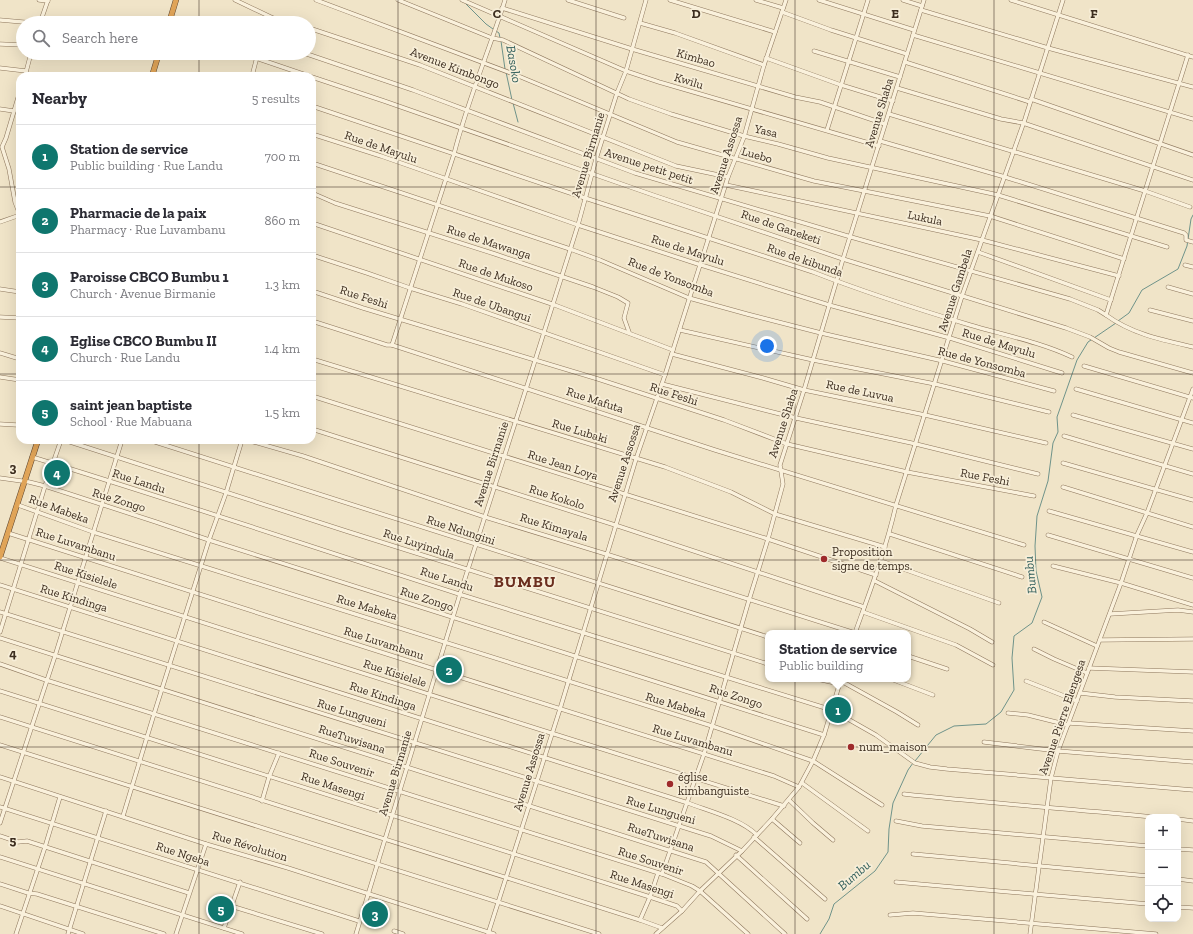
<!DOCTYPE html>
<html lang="en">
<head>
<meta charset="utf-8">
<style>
	:root { --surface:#fff; --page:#f7f7f7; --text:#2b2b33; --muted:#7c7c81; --line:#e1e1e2; --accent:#0f766e }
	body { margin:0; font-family:"Zilla Slab",serif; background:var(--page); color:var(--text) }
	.controls { position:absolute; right:12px; bottom:12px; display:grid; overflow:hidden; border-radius:8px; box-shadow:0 4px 16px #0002 }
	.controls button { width:36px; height:36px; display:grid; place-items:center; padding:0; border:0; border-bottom:1px solid var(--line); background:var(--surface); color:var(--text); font:20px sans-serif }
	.you { position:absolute; left:767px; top:346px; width:14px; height:14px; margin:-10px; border:3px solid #fff; border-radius:50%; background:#1a73e8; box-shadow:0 0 0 6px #1a73e833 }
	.badge { display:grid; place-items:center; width:26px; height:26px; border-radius:50%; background:var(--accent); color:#fff; font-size:13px; font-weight:700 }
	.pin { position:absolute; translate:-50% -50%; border:2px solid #fff; box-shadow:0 1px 4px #0006 }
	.popup { position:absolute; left:765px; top:630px; width:146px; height:52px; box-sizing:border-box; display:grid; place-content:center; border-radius:8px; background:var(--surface); filter:drop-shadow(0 1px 3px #0005); font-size:13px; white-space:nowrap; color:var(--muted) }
	.popup b { font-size:15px; color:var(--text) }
	.popup::after { content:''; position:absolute; left:50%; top:100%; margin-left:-8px; border:8px solid transparent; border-top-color:var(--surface) }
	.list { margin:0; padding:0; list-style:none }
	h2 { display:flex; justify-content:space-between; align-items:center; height:52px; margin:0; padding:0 16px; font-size:17px }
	h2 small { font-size:13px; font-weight:400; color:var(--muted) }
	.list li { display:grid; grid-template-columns:26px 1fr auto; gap:12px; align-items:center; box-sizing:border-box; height:64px; padding:0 16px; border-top:1px solid var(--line) }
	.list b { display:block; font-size:15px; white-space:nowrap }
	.list p { margin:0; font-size:13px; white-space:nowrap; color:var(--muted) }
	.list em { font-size:13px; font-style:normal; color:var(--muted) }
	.icon { flex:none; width:22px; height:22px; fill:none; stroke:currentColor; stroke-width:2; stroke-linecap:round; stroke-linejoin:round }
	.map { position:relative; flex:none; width:1193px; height:934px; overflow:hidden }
	.search { position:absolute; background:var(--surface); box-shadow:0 4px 16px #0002; left:16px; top:16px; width:300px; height:44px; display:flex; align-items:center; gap:10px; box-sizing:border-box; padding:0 14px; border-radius:22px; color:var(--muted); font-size:15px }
	.panel { position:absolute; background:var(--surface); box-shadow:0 4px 16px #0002; left:16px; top:72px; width:300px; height:372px; border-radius:12px }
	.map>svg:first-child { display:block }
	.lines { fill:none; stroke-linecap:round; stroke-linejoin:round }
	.stream { stroke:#6f938a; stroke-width:1 }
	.minor-casing { stroke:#8d765c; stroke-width:4.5 }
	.highway-casing { stroke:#5b4430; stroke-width:6 }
	.minor { stroke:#faf1dc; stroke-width:3.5 }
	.highway { stroke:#e0a458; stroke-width:5 }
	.grid { fill:none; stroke:#3d2e20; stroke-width:1; stroke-opacity:0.55 }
	.poi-dot { fill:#9e2a2b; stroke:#f7eed8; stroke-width:1.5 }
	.labels { text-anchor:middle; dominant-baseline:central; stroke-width:3.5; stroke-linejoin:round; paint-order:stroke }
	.street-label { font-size:12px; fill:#3d2e20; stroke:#f7eed8 }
	.poi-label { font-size:12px; fill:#3d2e20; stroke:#f7eed8; text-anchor:start }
	.water-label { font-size:13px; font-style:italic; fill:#2f5d5a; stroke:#f7eed8 }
	.district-label { font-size:16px; font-weight:bold; letter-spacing:1px; fill:#6b2e1e; stroke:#f7eed8 }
	.grid-label { font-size:13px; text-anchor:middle; font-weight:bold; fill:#3d2e20; stroke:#f7eed8; stroke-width:3.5; stroke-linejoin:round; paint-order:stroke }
</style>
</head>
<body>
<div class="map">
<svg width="1193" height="934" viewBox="0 0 1193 934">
	<rect width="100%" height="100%" fill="#f0e4c8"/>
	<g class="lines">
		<g class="stream">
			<path d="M466,4L486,24L493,29"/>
			<path d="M496,31L499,33L500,38"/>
			<path d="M501,41L505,69"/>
			<path d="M506,72L512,100"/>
			<path d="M513,103L518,122"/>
			<path d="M1118,321L1129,313L1142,290L1178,269L1187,246L1191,219L1193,215"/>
			<path d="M1094,338L1116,323"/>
			<path d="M915,761L936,735L954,726L986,724L1001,712L1014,690L1012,658L1014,636L1032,623L1042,597L1036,571L1035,546L1037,516L1048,481L1053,443L1058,432L1057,417L1077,360L1088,342L1091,340"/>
			<path d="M820,934L829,919L834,904L875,871L888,852L889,829L893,803L908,770L913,763"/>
		</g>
		<g class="minor-casing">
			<g id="minor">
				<path d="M39,0L48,1"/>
				<path d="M235,0L273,18L288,23"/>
				<path d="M316,0L516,75L677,142L814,181L990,216L1124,259"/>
				<path d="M398,0L492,38L503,40L629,99L671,114L744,136L778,144L828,158L998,195L1167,247"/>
				<path d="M462,0L626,71L659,82L879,146"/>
				<path d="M568,0L624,18"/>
				<path d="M670,0L775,32"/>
				<path d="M756,0L783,8"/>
				<path d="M819,0L914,30"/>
				<path d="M903,0L922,6"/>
				<path d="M1011,0L1193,57"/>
				<path d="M502,8L632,49L795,97L820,102L885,124"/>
				<path d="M921,10L1048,48L1193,87"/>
				<path d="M782,12L831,30L907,54"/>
				<path d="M0,20L34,23"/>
				<path d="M40,23L48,0"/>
				<path d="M640,23L675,33L764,65"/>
				<path d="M309,28L420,65L676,166L728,177"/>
				<path d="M913,35L1193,119"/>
				<path d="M0,44L23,45"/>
				<path d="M814,51L900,77"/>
				<path d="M304,53L413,90L635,173L851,237L1070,299L1098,310L1106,315L1188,55"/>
				<path d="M256,58L309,76"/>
				<path d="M766,58L841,85L893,101"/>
				<path d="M905,62L1030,102"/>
				<path d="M0,68L26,71"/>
				<path d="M25,76L31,53"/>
				<path d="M252,76L258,53"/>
				<path d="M312,77L384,101L656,196L843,259L1066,328L1090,337L1109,348L1119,352L1193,373"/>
				<path d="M897,88L1001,119L1023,123L1193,180"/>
				<path d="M1031,99L1193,155"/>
				<path d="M312,106L585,198L813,272C864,292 917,309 970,325C1004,335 1040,342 1072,357"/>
				<path d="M0,109L14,111"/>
				<path d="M889,114L1145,191L1190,207"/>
				<path d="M827,130L868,0"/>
				<path d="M312,134L381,156L578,225L701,265L829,305L950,338L1062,373"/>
				<path d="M880,141L1005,177L1184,233L1186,235V240L1193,242"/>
				<path d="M312,163L570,249L600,260L689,298L747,314L821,333L943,361L1054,391"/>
				<path d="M726,185L982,240L1119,276"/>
				<path d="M312,193L335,203L495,254L593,287L618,297L628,303L624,318L629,332"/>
				<path d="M20,215L15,202L9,169L2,147L6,138L20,91"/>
				<path d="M0,222L20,215"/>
				<path d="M312,223L552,304L673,350"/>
				<path d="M978,252L1111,300"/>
				<path d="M312,255L367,273L410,288L462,304L665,375"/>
				<path d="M1185,265L1193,267"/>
				<path d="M1168,287L1193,294"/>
				<path d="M0,289L20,292"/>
				<path d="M312,291L363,308L598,379L724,420L787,444L907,472L1034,496"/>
				<path d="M1150,310L1193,321"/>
				<path d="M1106,315C1132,334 1162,340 1193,347"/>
				<path d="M0,317L20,318"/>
				<path d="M312,321L387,345H392L715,450L1024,545"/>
				<path d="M680,330L813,360L935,384L1049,412"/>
				<path d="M392,345L454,154C467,102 489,51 505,0"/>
				<path d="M0,353L20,359"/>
				<path d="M672,354L763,378L804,390L925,415L1046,443"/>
				<path d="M312,359L665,467L731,492L775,514L885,547"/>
				<path d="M1084,366L1193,398"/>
				<path d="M0,377L20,380"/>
				<path d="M662,384L796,418L916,444L1038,474"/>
				<path d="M1076,389L1193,423"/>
				<path d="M312,396L768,539L876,575"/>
				<path d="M1073,415L1193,449"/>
				<path d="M0,424L17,425L19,423L20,418"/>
				<path d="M312,429L615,525L864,607"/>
				<path d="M1064,436L1193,474"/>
				<path d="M64,440L346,531L768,664"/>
				<path d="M149,440L768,637"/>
				<path d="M247,440L303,456L485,517L606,554L855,633"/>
				<path d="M32,457C176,501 318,549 462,595C585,634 709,671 832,710L876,735L915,763L930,767L947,769L1193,790"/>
				<path d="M1063,463L1193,500"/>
				<path d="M0,478L29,482L45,486L156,522L209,540L824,735"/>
				<path d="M1063,487L1193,527"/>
				<path d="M18,505L93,532L712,726L813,761L882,805"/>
				<path d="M1049,511L1193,552"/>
				<path d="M8,533L437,670L774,776L799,787"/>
				<path d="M890,534L1022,577"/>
				<path d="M1048,535L1193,578"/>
				<path d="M0,558L551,733L784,806"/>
				<path d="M881,561L999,603"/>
				<path d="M1053,566L1121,583L1193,605"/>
				<path d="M875,581L970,629L992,642"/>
				<path d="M0,585L688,803C709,811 741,819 757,835"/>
				<path d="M0,612L711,836L742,851"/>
				<path d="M863,612L956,645L993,665"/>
				<path d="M1110,614L1178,610L1193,612"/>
				<path d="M1044,622L1097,646"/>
				<path d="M0,632L45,486L61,440"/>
				<path d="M855,633C870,591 886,549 896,505L962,296L1025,119L1063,0"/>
				<path d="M0,638L706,862L785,934"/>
				<path d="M1100,640L1193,639"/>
				<path d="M1034,649L1054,659L1087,673"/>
				<path d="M908,656L947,669"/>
				<path d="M0,664L46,680L662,874L692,886L700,891L748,934"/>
				<path d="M1089,668L1193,672"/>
				<path d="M817,679L840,684"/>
				<path d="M891,679L933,695"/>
				<path d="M841,681L897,712L918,725"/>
				<path d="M1026,681L1077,701"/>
				<path d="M0,691L650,897L677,906L682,911"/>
				<path d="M1080,693L1115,697L1193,701"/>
				<path d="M1008,713L1028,715L1068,725"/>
				<path d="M0,717L640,920L662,928"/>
				<path d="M1069,723L1193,731"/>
				<path d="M984,742L1058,751L1193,762"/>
				<path d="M0,745L599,934"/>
				<path d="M0,777L206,844L288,868L494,934"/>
				<path d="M802,783L868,831"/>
				<path d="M904,794C987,803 1070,809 1154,817"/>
				<path d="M789,800L813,823L833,840"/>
				<path d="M262,801L269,777L279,753"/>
				<path d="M0,807L359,921"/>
				<path d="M123,816L154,714L209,540L226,493L242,440"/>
				<path d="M772,819L800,843"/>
				<path d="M1178,819L1193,821"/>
				<path d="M896,821L922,826L1148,846"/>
				<path d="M0,823L55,656L122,440"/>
				<path d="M0,836L18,842L27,841L189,893"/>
				<path d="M754,837L825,899"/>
				<path d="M1178,849L1193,850"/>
				<path d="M913,854L1148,876"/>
				<path d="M736,855L807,919"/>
				<path d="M0,857L242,934"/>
				<path d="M662,874L704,754L749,600L768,539L783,484L780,465L804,390L843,259L924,0"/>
				<path d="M1178,879L1193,881"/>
				<path d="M896,882L1148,904"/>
				<path d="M0,884L28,893L37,894L164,934"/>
				<path d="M0,906L83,934"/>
				<path d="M231,906L322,934"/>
				<path d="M1178,907L1193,908"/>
				<path d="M890,915L913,913L1156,934"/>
				<path d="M640,920L650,897L658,873"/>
				<path d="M224,928L240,882"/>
				<path d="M394,931L403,934"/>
				<path d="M16,934L45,847L60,797"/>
				<path d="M68,934L106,811"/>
				<path d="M176,934L206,844"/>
				<path d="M356,934L460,594L526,389L578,225L596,159L617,93L626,71L646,0"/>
				<path d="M488,934L560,709L636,459L665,375L728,177L744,137L764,65L786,0"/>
				<path d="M656,934L682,911L700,891L742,851L772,819L799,787L813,761L824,735L841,679"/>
				<path d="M1030,934L1051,778L1058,751L1121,583L1137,535L1147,513L1193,389"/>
			</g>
		</g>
		<g class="highway-casing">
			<g id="highway">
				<path d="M169,23L176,0"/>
				<path d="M152,76L159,53"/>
				<path d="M0,557L38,440"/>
			</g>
		</g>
		<use href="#minor" class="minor"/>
		<use href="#highway" class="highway"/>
	</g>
	<path class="grid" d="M199,0V23M398,0V934M596,0V934M795,0V934M994,0V934M199,53V76M0,187H20M312,187H1193M0,374H20M312,374H1193M199,440V934M0,560H1193M0,747H1193"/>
	<g class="poi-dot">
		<circle cx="824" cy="559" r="4"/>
		<circle cx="851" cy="747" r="4"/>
		<circle cx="670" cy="784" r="4"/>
	</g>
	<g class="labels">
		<g class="street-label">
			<text transform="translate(696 58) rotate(16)">Kimbao</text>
			<text transform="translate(455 68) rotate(21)">Avenue Kimbongo</text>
			<text transform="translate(689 81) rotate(17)">Kwilu</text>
			<text transform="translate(879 113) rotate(-73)">Avenue Shaba</text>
			<text transform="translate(766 131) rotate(13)">Yasa</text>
			<text transform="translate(381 147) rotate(19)">Rue de Mayulu</text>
			<text transform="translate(588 155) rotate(-73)">Avenue Birmanie</text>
			<text transform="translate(726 155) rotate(-72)">Avenue Assossa</text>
			<text transform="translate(757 155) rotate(16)">Luebo</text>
			<text transform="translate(649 166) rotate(18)">Avenue petit petit</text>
			<text transform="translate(925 218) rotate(12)">Lukula</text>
			<text transform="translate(781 227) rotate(19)">Rue de Ganeketi</text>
			<text transform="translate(489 242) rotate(18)">Rue de Mawanga</text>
			<text transform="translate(688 250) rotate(18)">Rue de Mayulu</text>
			<text transform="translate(805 260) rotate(19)">Rue de kibunda</text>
			<text transform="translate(496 275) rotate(19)">Rue de Mukoso</text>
			<text transform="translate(671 277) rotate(21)">Rue de Yonsomba</text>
			<text transform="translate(955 290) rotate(-72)">Avenue Gambela</text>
			<text transform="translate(364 297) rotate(18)">Rue Feshi</text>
			<text transform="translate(492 305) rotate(19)">Rue de Ubangui</text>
			<text transform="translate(999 343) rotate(17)">Rue de Mayulu</text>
			<text transform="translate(982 362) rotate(15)">Rue de Yonsomba</text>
			<text transform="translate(860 391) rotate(12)">Rue de Luvua</text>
			<text transform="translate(674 394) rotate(18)">Rue Feshi</text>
			<text transform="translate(595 400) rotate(18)">Rue Mafuta</text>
			<text transform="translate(783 423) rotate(-72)">Avenue Shaba</text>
			<text transform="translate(580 431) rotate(17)">Rue Lubaki</text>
			<text transform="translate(624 463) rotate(-72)">Avenue Assossa</text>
			<text transform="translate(491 464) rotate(-72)">Avenue Birmanie</text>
			<text transform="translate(563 465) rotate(18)">Rue Jean Loya</text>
			<text transform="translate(985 477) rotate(11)">Rue Feshi</text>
			<text transform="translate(139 481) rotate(18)">Rue Landu</text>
			<text transform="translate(557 497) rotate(18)">Rue Kokolo</text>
			<text transform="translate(119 500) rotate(17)">Rue Zongo</text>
			<text transform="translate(59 509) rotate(20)">Rue Mabeka</text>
			<text transform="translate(554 527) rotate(17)">Rue Kimayala</text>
			<text transform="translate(461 530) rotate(18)">Rue Ndungini</text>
			<text transform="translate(76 544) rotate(18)">Rue Luvambanu</text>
			<text transform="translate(419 544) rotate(18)">Rue Luyindula</text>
			<text transform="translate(86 575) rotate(18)">Rue Kisielele</text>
			<text transform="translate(447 579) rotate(18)">Rue Landu</text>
			<text transform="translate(74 598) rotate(17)">Rue Kindinga</text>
			<text transform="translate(427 599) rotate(18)">Rue Zongo</text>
			<text transform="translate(367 607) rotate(17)">Rue Mabeka</text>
			<text transform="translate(384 643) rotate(18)">Rue Luvambanu</text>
			<text transform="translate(395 673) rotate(18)">Rue Kisielele</text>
			<text transform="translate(383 696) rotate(18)">Rue Kindinga</text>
			<text transform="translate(736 696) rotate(18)">Rue Zongo</text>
			<text transform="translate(676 705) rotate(17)">Rue Mabeka</text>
			<text transform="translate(352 713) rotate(17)">Rue Lungueni</text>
			<text transform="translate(1062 717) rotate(-71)">Avenue Pierre Elengesa</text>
			<text transform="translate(352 739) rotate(18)">RueTuwisana</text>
			<text transform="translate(693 740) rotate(17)">Rue Luvambanu</text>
			<text transform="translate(342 763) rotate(18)">Rue Souvenir</text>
			<text transform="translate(529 772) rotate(-73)">Avenue Assossa</text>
			<text transform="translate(395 773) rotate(-73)">Avenue Birmanie</text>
			<text transform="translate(333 786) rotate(18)">Rue Masengi</text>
			<text transform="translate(661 810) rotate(17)">Rue Lungueni</text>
			<text transform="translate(661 837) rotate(18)">RueTuwisana</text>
			<text transform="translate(250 846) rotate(17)">Rue Révolution</text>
			<text transform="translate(183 854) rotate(18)">Rue Ngeba</text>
			<text transform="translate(651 861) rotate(18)">Rue Souvenir</text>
			<text transform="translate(642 884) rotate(18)">Rue Masengi</text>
		</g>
		<g class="poi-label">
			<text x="832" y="552">Proposition<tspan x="832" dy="14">signe de temps.</tspan></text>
			<text x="859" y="747">num_maison</text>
			<text x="678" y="777">église<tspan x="678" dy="14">kimbanguiste</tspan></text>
		</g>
		<g class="water-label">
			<text transform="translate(514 64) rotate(80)">Basoko</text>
			<text transform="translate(1030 575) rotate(-96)">Bumbu</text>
			<text transform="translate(854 875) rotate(-41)">Bumbu</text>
		</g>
		<g class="district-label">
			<text x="525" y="581">BUMBU</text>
		</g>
	</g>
	<g class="grid-label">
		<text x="497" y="18">C</text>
		<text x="696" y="18">D</text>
		<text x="895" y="18">E</text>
		<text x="1094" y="18">F</text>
		<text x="13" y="472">3</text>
		<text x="13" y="658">4</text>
		<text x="13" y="845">5</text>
	</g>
</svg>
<div class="controls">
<button>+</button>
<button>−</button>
<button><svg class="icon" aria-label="locate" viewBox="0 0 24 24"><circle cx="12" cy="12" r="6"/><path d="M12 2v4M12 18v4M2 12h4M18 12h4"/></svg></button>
</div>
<div class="you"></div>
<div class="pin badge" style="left:838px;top:710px">1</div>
<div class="popup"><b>Station de service</b>Public building</div>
<div class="pin badge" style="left:449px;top:670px">2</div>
<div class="pin badge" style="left:375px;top:914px">3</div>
<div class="pin badge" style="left:57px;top:473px">4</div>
<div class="pin badge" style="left:221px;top:909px">5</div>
<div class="search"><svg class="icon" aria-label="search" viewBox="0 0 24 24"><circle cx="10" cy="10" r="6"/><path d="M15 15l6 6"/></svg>Search here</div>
<section class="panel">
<h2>Nearby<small>5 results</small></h2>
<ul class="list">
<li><span class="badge">1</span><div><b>Station de service</b><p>Public building · Rue Landu</p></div><em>700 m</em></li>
<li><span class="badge">2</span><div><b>Pharmacie de la paix</b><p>Pharmacy · Rue Luvambanu</p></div><em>860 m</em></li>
<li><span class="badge">3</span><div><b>Paroisse CBCO Bumbu 1</b><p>Church · Avenue Birmanie</p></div><em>1.3 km</em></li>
<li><span class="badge">4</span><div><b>Eglise CBCO Bumbu II</b><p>Church · Rue Landu</p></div><em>1.4 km</em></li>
<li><span class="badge">5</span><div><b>saint jean baptiste</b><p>School · Rue Mabuana</p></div><em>1.5 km</em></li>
</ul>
</section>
</div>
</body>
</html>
